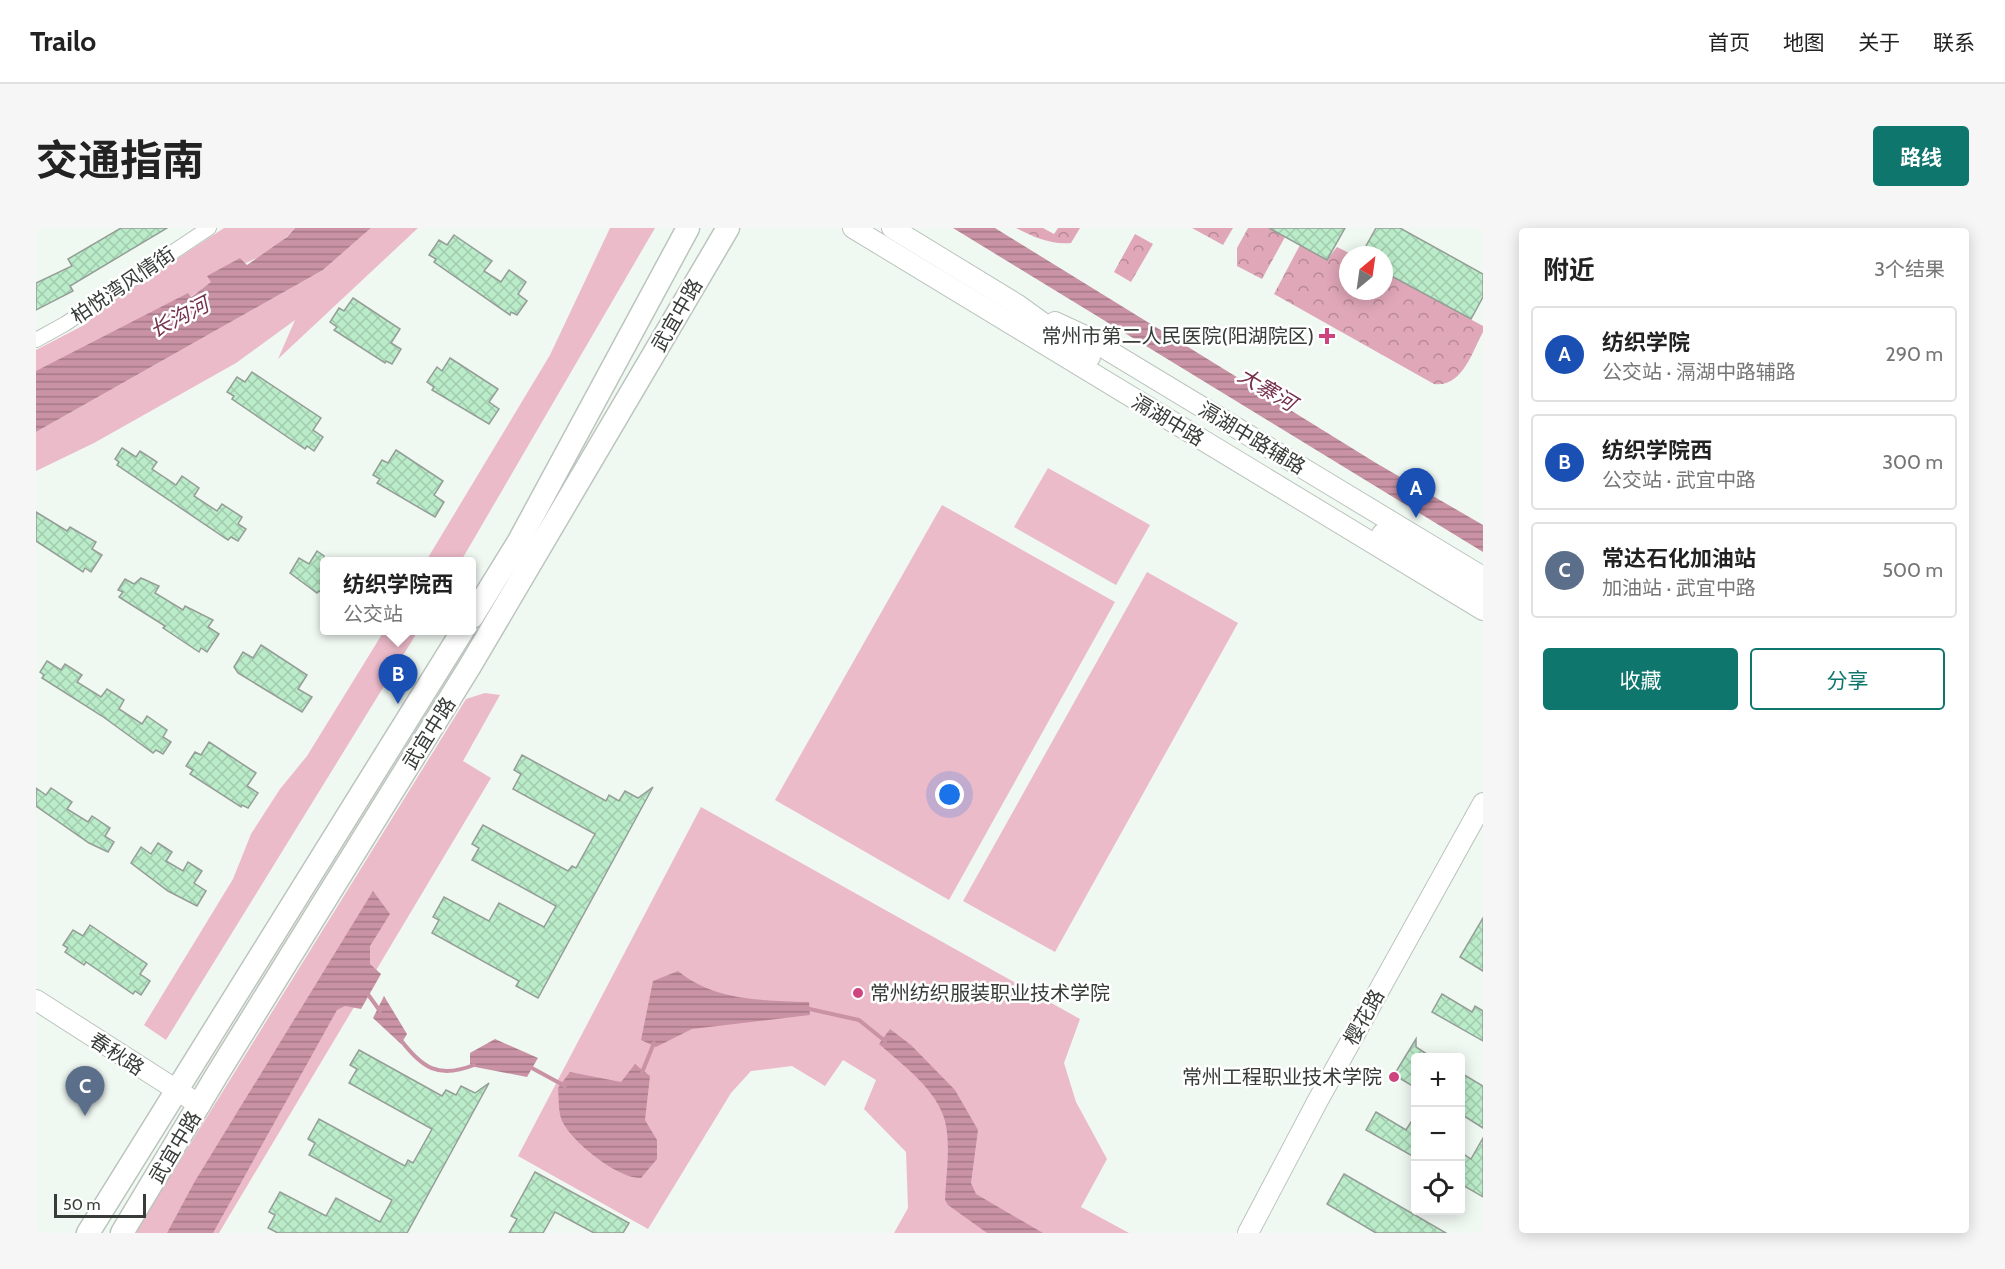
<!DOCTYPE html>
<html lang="zh">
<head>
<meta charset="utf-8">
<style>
	:root { --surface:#fff; --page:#f6f6f6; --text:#222; --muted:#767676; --line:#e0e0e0; --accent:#0f766e }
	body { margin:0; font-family:Cabin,"Noto Sans SC",sans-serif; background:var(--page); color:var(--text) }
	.controls { position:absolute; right:18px; bottom:18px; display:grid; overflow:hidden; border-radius:6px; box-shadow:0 3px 15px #0003 }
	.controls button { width:54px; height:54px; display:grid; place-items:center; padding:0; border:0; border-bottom:2px solid var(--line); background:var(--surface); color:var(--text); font:30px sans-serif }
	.compass { position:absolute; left:1303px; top:18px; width:54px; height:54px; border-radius:50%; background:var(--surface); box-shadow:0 3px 15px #0003; rotate:29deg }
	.scale { position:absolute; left:18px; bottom:15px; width:92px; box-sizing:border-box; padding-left:6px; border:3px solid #383c39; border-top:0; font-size:16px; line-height:21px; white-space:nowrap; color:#383c39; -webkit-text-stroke:4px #fff; paint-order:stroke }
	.you { position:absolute; left:914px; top:567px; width:21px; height:21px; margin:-15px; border:4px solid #fff; border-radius:50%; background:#1a73e8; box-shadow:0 0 0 9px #1a73e833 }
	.badge { display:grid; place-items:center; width:39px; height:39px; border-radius:50%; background:var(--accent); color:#fff; font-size:20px; font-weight:700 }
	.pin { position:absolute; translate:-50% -50px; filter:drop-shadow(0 2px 3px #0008) }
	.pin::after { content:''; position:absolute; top:32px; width:21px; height:18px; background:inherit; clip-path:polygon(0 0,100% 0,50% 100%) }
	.popup { position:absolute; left:284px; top:329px; width:156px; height:78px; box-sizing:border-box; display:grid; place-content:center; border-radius:6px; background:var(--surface); filter:drop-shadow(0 2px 4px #0005); font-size:20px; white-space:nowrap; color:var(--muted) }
	.popup b { font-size:22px; color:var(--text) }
	.popup::after { content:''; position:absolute; left:50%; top:100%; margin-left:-12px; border:12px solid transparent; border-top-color:var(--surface) }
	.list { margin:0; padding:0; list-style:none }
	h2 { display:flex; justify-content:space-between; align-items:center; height:78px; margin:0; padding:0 24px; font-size:26px }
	h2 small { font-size:20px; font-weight:400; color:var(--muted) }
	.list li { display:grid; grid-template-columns:39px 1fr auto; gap:18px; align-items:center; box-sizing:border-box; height:96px; margin:0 12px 12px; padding:0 12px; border:2px solid var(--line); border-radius:6px }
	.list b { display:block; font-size:22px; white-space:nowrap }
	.list p { margin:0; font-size:20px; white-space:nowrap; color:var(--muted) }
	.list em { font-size:20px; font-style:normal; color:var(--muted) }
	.actions { display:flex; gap:12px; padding:18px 24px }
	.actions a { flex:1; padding:14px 0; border:2px solid var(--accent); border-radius:6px; text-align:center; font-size:21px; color:var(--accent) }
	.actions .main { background:var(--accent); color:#fff }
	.icon { flex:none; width:33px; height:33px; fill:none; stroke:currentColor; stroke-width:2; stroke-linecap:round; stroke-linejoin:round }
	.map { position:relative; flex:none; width:1447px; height:1005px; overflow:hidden; border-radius:6px }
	header { display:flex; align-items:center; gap:36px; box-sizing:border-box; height:84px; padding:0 30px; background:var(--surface); border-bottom:2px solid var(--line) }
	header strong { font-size:28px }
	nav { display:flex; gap:33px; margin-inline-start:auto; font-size:21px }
	.intro { display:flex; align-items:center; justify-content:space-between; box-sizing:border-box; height:144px; padding:0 36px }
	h1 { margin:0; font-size:42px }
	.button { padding:15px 27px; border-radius:6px; background:var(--accent); color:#fff; font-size:21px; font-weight:700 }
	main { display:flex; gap:36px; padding:0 36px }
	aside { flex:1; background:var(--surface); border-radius:6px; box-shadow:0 3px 15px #0003 }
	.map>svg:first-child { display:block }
	.green { fill:#ecbbca }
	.forest { fill:url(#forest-crowns) }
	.water { fill:url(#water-rules) }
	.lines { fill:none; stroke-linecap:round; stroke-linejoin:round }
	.stream { stroke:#ca93a5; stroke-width:4 }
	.building { fill:url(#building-cross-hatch); stroke:#959d97; stroke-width:1.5 }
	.street-casing { stroke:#bbc4bd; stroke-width:16 }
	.secondary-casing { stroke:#bbc4bd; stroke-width:22 }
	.primary-casing { stroke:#bbc4bd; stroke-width:25 }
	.street { stroke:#fff; stroke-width:14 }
	.secondary { stroke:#fff; stroke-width:20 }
	.primary { stroke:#fff; stroke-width:22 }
	.poi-dot { fill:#cd447e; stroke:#fff; stroke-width:2 }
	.labels { text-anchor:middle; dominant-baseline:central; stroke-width:5; stroke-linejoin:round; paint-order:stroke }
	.street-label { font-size:20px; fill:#383c39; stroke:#fff }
	.poi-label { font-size:20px; fill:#383c39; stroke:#fff; text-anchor:end }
	.water-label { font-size:21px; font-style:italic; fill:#76314c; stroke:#fff }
</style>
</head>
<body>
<header>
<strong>Trailo</strong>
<nav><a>首页</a><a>地图</a><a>关于</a><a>联系</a></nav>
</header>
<div class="intro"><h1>交通指南</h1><a class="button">路线</a></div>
<main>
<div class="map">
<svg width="1447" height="1005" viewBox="0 0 1447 1005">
	<defs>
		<pattern id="forest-crowns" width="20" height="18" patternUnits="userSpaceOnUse" patternTransform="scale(1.5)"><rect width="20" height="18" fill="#e0a7b9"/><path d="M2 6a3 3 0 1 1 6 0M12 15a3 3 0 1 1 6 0" fill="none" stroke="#b78997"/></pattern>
		<pattern id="water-rules" width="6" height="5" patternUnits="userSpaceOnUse" patternTransform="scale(1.5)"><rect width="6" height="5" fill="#ca93a5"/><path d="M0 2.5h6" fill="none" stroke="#a57987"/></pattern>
		<pattern id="building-cross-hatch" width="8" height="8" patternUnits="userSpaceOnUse" patternTransform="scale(1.5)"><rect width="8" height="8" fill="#baecc9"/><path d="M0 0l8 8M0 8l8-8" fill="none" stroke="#a1cbad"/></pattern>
	</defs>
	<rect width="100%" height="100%" fill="#f0f8f2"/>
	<g class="green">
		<path d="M188,0H259C235,27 206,39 172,48L176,54L154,69L151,66L0,144V122L50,96L65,81Z"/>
		<path d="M335,0H382L242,131L259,92L200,135L58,215L0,243V204L287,42Z"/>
		<path d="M574,0H619L425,333H390L514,127Z"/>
		<path d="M1012,240L1114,297L1080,357L978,299Z"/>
		<path d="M906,277L1079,374L913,672L739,572Z"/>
		<path d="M1111,344L1202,395L1019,724L927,673Z"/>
		<path d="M348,403H382L130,812L108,797L197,651L215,606L244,561L271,528Z"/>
		<path d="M449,465L464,467L427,533L455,550L183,1005H99L430,471Z"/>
		<path d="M665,579L1044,791L1028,835L1040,874L1071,931L1045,979L1093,1005H858L872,980L870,924L828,881L840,852L807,832L789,858L756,838L715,843L695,865L612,1001L482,928Z"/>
	</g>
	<g class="forest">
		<path d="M980,0H1007L1018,6L1022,0H1044L1035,15C1015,17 998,9 980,0Z"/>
		<path d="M1156,0H1197L1187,17Z"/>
		<path d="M1212,0H1233L1249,9L1226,51L1201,38V20Z"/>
		<path d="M1099,6L1117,16L1095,54L1078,44Z"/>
		<path d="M1264,17L1291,32L1301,19L1317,27H1312V63H1348V44L1447,98V104C1436,124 1426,160 1398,156L1238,66Z"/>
	</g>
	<g class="water">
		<path d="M259,0H335L287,42L0,204V143L152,65L155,69L175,54L171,48L204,30L211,37L251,9Z"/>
		<path d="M917,0H959L1340,235L1447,297V324Z"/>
		<path d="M337,663L354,686L334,718V736L345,746L325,781L309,778L301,782L177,1005H131L159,953Z"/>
		<path d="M642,743C680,774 727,772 773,774L774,787L656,801L620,819L605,812L617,753Z"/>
		<path d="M348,768L371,806L365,816L337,790Z"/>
		<path d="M854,801L875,817L919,862L942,902L935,955L940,966L1007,1005H951L912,977L909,972C910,946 915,919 909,893C901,862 867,837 843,816Z"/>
		<path d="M459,811L502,830L491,849L434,838V825Z"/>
		<path d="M599,836L614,848L609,892L621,912V931L605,950C582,951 536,914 526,893C522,884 523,869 522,860L534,844L585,854Z"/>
	</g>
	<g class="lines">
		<g class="stream">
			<path d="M331,765L344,783"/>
			<path d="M769,780L823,792L849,813"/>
			<path d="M364,811C386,840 402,851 438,837"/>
			<path d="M494,839L529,858"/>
			<path d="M605,847L618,815"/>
		</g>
	</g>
	<g class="building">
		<path d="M85,0H131L34,58L37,63L0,82V55L36,38L32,31Z"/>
		<path d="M1233,0H1309L1291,32Z"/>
		<path d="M1340,0H1364L1447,46V69L1435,91L1348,44V27H1325Z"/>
		<path d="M418,7L456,33L448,43L465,54L473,42L490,54L482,66L491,73L481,87L475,84L474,87L398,34L400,31L393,27L403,12L411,17Z"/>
		<path d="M317,70L364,101L355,115L365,121L356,136L350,133L349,135L298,102L301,99L294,94L303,80L308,83Z"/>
		<path d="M414,130L462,161L453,174L463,181L453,196L396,162L398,159L391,154L401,139L406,143Z"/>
		<path d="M216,144L285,190L277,202L287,209L278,223L271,218L269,221L196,171L198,168L191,164L201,149L209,154Z"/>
		<path d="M86,220L100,229L104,223L121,234L116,241L140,257L146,248L163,260L158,268L181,283L186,276L206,289L202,296L210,301L202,313L195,309L192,312L81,237L83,234L79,231Z"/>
		<path d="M360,222L407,253L398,267L408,274L399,289L341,255L344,251L337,247L346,232L352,235Z"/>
		<path d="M0,284L31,303L34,299L60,314L56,321L66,327L55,344L49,340L47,344L0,313Z"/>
		<path d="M281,323L288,328V366L283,363L281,365L254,345L263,330L273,336Z"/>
		<path d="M105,350L123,358L119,365L147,382L149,378L177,392L172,399L183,406L171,424L165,420L163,424L127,400L129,398L83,369L87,364L82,362L89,351L98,356Z"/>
		<path d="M225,417L271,447L262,461L276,469L266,484L202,445L198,439L207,424L217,430Z"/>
		<path d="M11,433L25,442L29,436L46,447L41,454L65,469L71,461L88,472L83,481L106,496L111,488L131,502L127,509L135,514L127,526L120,522L117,525L66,488L6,450L8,447L4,444Z"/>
		<path d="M173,514L220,545L211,558L222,565L212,580L206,577L205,579L154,546L157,542L150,538L159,524L165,527Z"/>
		<path d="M486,527L570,573L573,567L583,573L589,563L602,570L617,559L502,770L480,758L483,753L396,705L403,692L397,689L408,669L453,693L463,675L508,699L520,678L436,632L443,620L436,616L447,597L532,643L536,638L540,640L559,606L477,561L485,546L478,542Z"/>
		<path d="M0,560L10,567L15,560L36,574L31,581L52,594L56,588L74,600L69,608L78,614L72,624L53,615L0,578Z"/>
		<path d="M122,615L136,624L130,633L147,643L152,634L166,643L158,655L170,663L161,678L132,663L95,635L105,619L115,626Z"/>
		<path d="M1447,690V743L1424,729Z"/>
		<path d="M54,697L111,736L104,746L114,753L105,767L99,763L97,766L50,734L48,737L29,724L32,720L27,717L37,702L47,708Z"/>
		<path d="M1406,766L1436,784L1439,778L1447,783V813L1396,784Z"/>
		<path d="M1380,811V819L1397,830H1380V860L1358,847Z"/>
		<path d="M323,822L406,868L410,862L420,867L425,858L439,865L453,855L371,1005H242L232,1000L239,987L233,984L244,964L290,988L300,970L344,994L356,972L273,927L279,915L272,911L283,891L369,938L372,932L377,935L396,901L313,855L321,841L314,837Z"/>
		<path d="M1425,845L1447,858V900L1425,886Z"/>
		<path d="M1340,884L1370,902L1380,886V930L1330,902Z"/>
		<path d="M1447,910V969L1425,956V935L1429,927L1435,931Z"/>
		<path d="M499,944L593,995L587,1005H558L519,984L507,1005H473L481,991L475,988Z"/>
		<path d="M1308,946L1410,1005H1340L1291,976Z"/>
	</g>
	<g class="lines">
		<g class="street-casing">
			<path id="street" d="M0,112L29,96L173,0"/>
		</g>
		<g class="secondary-casing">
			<g id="secondary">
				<path d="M817,0L1447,382"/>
				<path d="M856,0L982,77L1054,129"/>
				<path d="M1019,94L1045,106L1447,349"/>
				<path d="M1346,306L1447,366"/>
				<path d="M0,772L164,877"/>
				<path d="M1212,1005L1281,874L1447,575"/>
			</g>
		</g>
		<g class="primary-casing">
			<g id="primary">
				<path d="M436,389L483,313L652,0"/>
				<path d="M52,1005L427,402"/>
				<path d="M86,1005L182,845L434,438L692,0"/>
			</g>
		</g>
		<use href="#street" class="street"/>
		<use href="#secondary" class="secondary"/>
		<use href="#primary" class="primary"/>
	</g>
	<g class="poi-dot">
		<path d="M1288 99h6v6h6v6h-6v6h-6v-6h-6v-6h6z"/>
		<circle cx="822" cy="765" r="6"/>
		<circle cx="1358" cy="849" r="6"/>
	</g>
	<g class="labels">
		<g class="street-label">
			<text transform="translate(87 57) rotate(-34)">柏悦湾风情街</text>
			<text transform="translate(641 87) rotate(-60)">武宜中路</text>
			<text transform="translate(1132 192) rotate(31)">滆湖中路</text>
			<text transform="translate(1216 210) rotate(31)">滆湖中路辅路</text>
			<text transform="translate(393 505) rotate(-58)">武宜中路</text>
			<text transform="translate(1328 789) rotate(-61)">樱花路</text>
			<text transform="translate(81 826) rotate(33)">春秋路</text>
			<text transform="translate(139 919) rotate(-59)">武宜中路</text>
		</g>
		<g class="poi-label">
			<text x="1278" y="108">常州市第二人民医院(阳湖院区)</text>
			<text x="834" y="765" text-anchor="start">常州纺织服装职业技术学院</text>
			<text x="1346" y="849">常州工程职业技术学院</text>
		</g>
		<g class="water-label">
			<text transform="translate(143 89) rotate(-27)">长沟河</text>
			<text transform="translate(1231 161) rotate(31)">大寨河</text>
		</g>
	</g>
</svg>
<div class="controls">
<button>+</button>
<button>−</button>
<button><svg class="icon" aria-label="locate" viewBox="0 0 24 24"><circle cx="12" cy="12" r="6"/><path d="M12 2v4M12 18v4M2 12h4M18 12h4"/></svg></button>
</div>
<svg class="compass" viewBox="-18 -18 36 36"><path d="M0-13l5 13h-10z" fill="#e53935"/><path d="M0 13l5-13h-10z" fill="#767676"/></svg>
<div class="scale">50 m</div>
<div class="you"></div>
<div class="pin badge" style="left:1380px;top:290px;background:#1a4fb4">A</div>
<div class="pin badge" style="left:362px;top:476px;background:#1a4fb4">B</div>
<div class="popup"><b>纺织学院西</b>公交站</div>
<div class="pin badge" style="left:49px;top:888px;background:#5c6f8a">C</div>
</div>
<aside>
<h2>附近<small>3个结果</small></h2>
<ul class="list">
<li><span class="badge" style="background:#1a4fb4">A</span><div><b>纺织学院</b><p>公交站 · 滆湖中路辅路</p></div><em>290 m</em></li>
<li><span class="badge" style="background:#1a4fb4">B</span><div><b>纺织学院西</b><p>公交站 · 武宜中路</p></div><em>300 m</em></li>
<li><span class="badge" style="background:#5c6f8a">C</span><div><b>常达石化加油站</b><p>加油站 · 武宜中路</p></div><em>500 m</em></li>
</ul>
<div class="actions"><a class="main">收藏</a><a>分享</a></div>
</aside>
</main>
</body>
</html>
